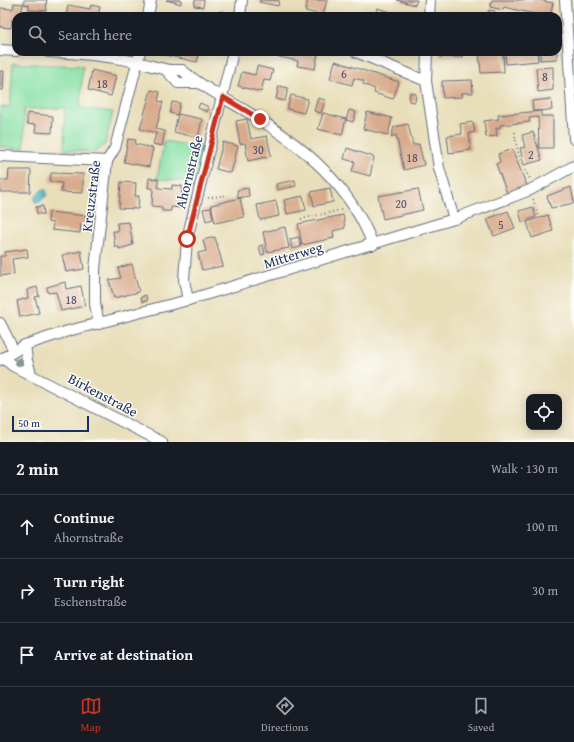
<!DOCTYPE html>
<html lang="en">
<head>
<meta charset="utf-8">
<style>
	:root { --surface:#171b24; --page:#20242c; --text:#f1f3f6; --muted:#9ea1a6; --line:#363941; --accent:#c8321e }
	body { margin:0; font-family:"Gentium Book Plus",serif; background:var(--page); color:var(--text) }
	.controls { position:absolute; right:12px; bottom:12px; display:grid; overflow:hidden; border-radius:8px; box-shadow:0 2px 10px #0003 }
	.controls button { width:36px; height:36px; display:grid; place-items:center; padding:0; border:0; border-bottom:1px solid var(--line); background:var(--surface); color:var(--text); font:20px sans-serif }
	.scale { position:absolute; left:12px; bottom:10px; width:77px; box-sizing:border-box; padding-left:4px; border:2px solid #1b2f5e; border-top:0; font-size:11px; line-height:14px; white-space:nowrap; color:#1b2f5e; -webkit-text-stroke:3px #fdfcf7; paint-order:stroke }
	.stop { position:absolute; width:12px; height:12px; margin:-9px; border:3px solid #c8321e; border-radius:50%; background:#fff }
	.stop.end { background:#c8321e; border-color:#fff; box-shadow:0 1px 4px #0008 }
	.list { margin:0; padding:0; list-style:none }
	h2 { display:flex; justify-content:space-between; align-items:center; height:52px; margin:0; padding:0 16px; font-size:17px }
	h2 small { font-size:13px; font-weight:400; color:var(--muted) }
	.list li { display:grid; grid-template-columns:26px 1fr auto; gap:12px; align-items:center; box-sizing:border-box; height:64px; padding:0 16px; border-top:1px solid var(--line) }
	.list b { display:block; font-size:15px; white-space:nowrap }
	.list p { margin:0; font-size:13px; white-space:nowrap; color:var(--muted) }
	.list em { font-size:13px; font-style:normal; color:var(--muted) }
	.icon { flex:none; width:22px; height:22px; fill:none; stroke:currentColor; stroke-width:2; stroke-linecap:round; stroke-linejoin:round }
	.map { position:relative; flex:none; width:574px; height:442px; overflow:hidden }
	.search { position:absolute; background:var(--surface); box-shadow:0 2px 10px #0003; left:12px; right:12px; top:12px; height:44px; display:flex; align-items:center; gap:10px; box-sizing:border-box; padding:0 14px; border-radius:12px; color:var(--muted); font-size:15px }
	.sheet { height:244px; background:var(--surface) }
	nav { display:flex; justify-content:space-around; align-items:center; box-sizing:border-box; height:56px; border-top:1px solid var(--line); background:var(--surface); font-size:11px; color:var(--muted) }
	nav a { display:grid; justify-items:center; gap:2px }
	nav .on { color:var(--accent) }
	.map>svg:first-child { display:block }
	.green { fill:#87e0a4; stroke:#518881 }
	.water { fill:#48b7c0; stroke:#32738f }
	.building { fill:#d9ab8c }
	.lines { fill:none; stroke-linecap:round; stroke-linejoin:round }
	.minor-casing { stroke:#636c7e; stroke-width:12 }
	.path { stroke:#636c7e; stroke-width:2; stroke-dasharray:1 3; stroke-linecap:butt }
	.minor { stroke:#fff; stroke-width:10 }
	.tree { fill:#869691 }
	.route { stroke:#c8321e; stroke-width:5 }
	.labels { text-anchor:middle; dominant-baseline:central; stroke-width:3; stroke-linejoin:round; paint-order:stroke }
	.number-label { font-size:12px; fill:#4a4e6a }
	.street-label { font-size:14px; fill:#1b2f5e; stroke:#fdfcf7 }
</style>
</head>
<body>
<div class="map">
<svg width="574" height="442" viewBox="0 0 574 442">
	<rect width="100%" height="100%" fill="#fdfcf7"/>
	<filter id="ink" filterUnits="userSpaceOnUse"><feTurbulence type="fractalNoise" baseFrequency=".025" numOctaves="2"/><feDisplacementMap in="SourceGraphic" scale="8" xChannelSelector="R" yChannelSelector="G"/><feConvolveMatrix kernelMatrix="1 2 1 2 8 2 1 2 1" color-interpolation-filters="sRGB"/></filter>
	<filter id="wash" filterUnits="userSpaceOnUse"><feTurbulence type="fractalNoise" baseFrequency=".012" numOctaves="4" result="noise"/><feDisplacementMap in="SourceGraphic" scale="16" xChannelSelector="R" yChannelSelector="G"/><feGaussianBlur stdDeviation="0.9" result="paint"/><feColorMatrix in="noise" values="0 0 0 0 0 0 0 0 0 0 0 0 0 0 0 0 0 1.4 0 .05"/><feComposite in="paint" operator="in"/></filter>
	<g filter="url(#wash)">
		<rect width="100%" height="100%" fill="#e8deb9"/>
		<g class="green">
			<path d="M13,63L83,66L80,108L113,112L105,145L95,152L64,150L65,108L24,109V149L0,147V107H10Z"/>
			<path d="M164,141L204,148L197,182L157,179Z"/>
		</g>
		<path class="water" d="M43,189L46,190L47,195L40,202H35V197Z"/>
		<g id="blocks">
			<g class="building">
				<path d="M24,0H47L46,11L29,10V5L24,4Z"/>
				<path d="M166,0H181V4Z"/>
				<path d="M195,0H204L203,7L194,6Z"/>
				<path d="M260,0H279L278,6L259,2Z"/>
				<path d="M308,0H327L323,15L305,11Z"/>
				<path d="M397,0H417L415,5Z"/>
				<path d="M492,0H539L553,3L550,16H543L504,7L503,10L490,7Z"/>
				<path d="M14,3L23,4L21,16H16V19H12L11,28L0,27V8L13,9Z"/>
				<path d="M68,5L90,9L91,5L100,7L98,16H66Z"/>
				<path d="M377,8L405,16H375Z"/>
				<path d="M489,10L495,11L494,16H488Z"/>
				<path d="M220,11L230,13L229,16H219Z"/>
				<path d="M161,52H200L197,62L161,54Z"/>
				<path d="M257,52H315L318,53L315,69L297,66L298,61Z"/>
				<rect x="440" y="52" width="23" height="5"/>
				<path d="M479,52H503L504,72L481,73Z"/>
				<path d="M505,52H537L538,61L506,64Z"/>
				<path d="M540,52H557V59L540,60Z"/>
				<path d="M335,61L399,82L393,99L374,93L375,89L363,84L364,81L354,78L352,85L330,79Z"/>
				<path d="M257,66L273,70L270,81L264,80L261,92L238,86L242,72L255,75Z"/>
				<path d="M553,67V90L538,92L536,68Z"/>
				<path d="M92,70L116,76L111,96L88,90Z"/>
				<path d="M0,71H4L3,90H0Z"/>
				<path d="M472,80L473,93H462V97L443,98L442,81Z"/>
				<path d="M279,86L288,88L285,101L276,99Z"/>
				<path d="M151,90L160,92L158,101L163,102L156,129L165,131L162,146L153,144L156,133L140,129Z"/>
				<path d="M410,92L416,94L415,102L409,101Z"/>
				<path d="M291,95L308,99L304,113L287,109Z"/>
				<path d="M318,98L325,100L321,113L314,111Z"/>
				<path d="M551,99L552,110L533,111L532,101Z"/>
				<path d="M172,102L180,103L177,115L170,113Z"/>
				<path d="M200,103L209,107L207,112L198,108Z"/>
				<path d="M349,110L356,112L353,122L346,120Z"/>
				<path d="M541,111V116H553V148H539L538,117L529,118L530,122L500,125V128H496L497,136L486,137L484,121L499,119L498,115Z"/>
				<path d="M367,112L392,118L388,135L363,129Z"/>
				<path d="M27,113L53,116L52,133L35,132L36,125L27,124Z"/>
				<path d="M323,113L346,119L342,135L318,129Z"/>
				<path d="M178,114L202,119L198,138L174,132Z"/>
				<path d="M247,119L251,139L267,136L271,156L248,161L245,143L240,144L236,121Z"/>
				<path d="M473,122L475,132L469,133L471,150L449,153L447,136L462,134L460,124Z"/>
				<path d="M408,124L413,145L419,144L424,165L404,170L396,135L391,137L394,127Z"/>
				<path d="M533,132L542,160L524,165L520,148L525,147L522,135Z"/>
				<path d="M128,139L136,140L135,144L153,148L149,167L124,162Z"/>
				<path d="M223,142L238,146L231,173L216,169Z"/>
				<path d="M347,148L374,157L370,176L352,171L355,162L344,159Z"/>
				<path d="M512,149L527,186L507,193L496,164L500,162L498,154Z"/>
				<path d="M9,170H31L30,192H0V180H8Z"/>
				<path d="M51,173L83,174V193L61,192L62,183L50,182Z"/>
				<path d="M149,178L158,179V188L172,189V185L182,186L181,208L171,207V211H162V207L152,206L153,188H148Z"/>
				<path d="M295,180L296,186L277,190L276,184Z"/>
				<path d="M121,182L136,183L135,196H139L138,209L119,208Z"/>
				<path d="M571,187L574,203L551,208L547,196Z"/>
				<path d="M248,188L249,196L238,198L237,190Z"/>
				<path d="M330,188L333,202L314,206L311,192Z"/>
				<path d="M418,189L423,210L383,219L378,196Z"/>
				<path d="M303,196L306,210L287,214L284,200Z"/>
				<path d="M240,198L244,217L215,223L211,205Z"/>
				<path d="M276,201L279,216L260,220L257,205Z"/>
				<path d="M43,206L44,214H37L36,207Z"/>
				<path d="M533,207L536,217L522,222L519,211Z"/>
				<path d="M211,208L213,219L206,221L203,209Z"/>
				<path d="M508,211L515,228L494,236L487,219Z"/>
				<path d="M49,212L87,216L86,225L81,224L80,233L52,230L53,223L48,222Z"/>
				<path d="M343,215L345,228L333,231L334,238L302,245L298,224Z"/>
				<path d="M548,215L553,231L532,238L527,222Z"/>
				<path d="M129,222L133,245L119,249V247H115L113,231H118L117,223Z"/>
				<path d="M285,227L289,248L267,252L263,232Z"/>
				<path d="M215,237L223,266L202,270L198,253L206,251L203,240Z"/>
				<path d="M299,237L301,247L292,249L290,239Z"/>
				<path d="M263,245L265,254L261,255L259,246Z"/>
				<path d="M27,249L28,257L12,259L14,274L0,276V256H5V252Z"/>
				<path d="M81,251L84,269L66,272L62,255Z"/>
				<path d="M132,264L139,292L114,298L109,280L121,278L118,268Z"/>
				<path d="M65,282L66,289L81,286L85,306L61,311L56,292L48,293L47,287Z"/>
				<path d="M37,287L39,296L35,297L39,313L20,317L17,301L28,298L27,290Z"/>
				<path d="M146,295L147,301L142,302L141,297Z"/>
			</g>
		</g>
	</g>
	<g filter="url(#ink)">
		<use href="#blocks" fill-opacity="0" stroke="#636c7e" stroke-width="1"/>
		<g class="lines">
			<g class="minor-casing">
				<g id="minor">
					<path d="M565,0L574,139"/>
					<path d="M148,16L151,0"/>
					<path d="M240,16L242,0"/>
					<path d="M429,16L430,0"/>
					<path d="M0,50L16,51"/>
					<path d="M48,52C78,53 109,56 137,62C155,66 163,71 182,70C202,87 224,98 246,111C301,144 350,184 373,245"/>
					<path d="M356,52L426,81"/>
					<path d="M427,52L426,81L439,168L454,219"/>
					<path d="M167,71L178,83H197"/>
					<path d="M0,156L107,161"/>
					<path d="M188,300L184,280L187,239L233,52"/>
					<path d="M0,323L14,351"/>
					<path d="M99,324L95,304V269L107,161L115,148L140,52"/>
					<path d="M25,345L27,360L31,374"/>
					<path d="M3,358L13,366L162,442"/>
					<path d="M0,360L25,345L68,331L188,300L454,219L530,190L574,166"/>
				</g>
			</g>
			<g class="path">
				<path d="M515,132C516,150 521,165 531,180"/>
				<path d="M208,198L228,195"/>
				<path d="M533,199L538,215"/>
				<path d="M301,219L341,210L346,214"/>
			</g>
			<use href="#minor" class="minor"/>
		</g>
		<circle class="tree" cx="19" cy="362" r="4"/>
	</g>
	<g class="lines" filter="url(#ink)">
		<path class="route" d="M187,239L223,97L260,119"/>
	</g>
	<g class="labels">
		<g class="number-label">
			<text x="344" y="73">6</text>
			<text x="545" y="76">8</text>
			<text x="102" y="83">18</text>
			<text x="258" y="149">30</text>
			<text x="531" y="154">2</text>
			<text x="412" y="157">18</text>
			<text x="401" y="203">20</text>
			<text x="501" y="224">5</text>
			<text x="71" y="299">18</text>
		</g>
		<g class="street-label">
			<text transform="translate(189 172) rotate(-76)">Ahornstraße</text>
			<text transform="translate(91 196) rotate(-83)">Kreuzstraße</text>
			<text transform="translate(293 255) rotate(-17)">Mitterweg</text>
			<text transform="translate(103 395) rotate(28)">Birkenstraße</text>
		</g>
	</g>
</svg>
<div class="controls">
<button><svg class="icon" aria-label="locate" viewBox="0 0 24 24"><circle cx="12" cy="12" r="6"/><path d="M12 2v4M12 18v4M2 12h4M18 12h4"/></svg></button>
</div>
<div class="scale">50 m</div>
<div class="stop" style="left:187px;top:239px"></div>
<div class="stop end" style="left:260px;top:119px"></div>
<div class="search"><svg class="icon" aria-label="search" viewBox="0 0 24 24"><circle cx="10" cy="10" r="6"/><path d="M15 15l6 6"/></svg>Search here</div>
</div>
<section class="sheet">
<h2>2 min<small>Walk · 130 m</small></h2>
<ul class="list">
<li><svg class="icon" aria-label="ahead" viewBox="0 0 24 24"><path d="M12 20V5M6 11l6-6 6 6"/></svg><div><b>Continue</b><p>Ahornstraße</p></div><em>100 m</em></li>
<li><svg class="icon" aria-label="right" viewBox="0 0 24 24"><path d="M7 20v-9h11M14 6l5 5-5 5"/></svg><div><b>Turn right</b><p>Eschenstraße</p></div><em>30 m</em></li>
<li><svg class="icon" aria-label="arrive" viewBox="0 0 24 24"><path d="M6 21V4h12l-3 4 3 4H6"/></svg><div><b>Arrive at destination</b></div></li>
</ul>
</section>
<nav>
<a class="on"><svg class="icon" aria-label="map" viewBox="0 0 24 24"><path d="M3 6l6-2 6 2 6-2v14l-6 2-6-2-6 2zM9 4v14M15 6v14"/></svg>Map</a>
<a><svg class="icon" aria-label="directions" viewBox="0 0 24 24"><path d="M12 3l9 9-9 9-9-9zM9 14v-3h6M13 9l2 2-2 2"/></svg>Directions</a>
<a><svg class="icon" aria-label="saved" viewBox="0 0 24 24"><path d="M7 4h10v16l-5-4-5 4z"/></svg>Saved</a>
</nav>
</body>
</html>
